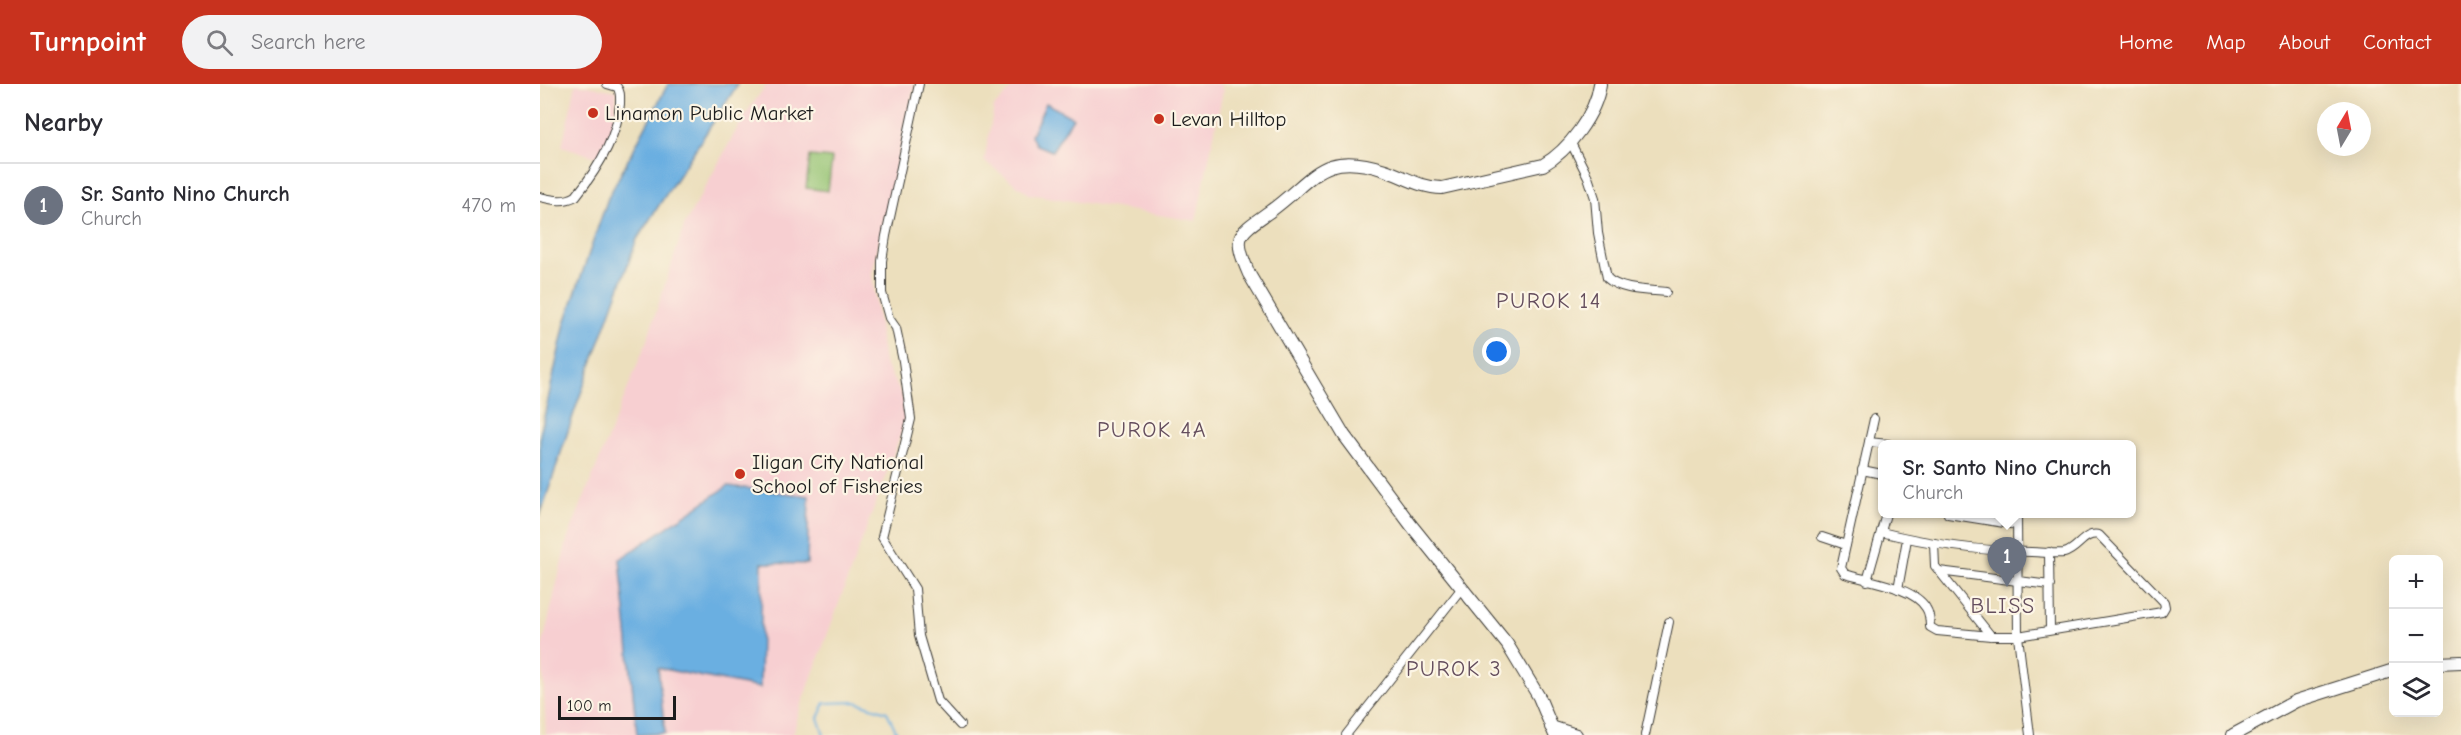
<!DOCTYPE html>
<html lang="en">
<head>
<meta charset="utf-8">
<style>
	:root { --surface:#fff; --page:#f2f2f3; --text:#2b2b33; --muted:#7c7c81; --line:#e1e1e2; --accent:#c8321e }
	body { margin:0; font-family:"Comic Neue",sans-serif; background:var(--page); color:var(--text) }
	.controls { position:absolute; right:18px; bottom:18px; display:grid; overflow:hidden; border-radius:9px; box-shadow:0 6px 24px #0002 }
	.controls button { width:54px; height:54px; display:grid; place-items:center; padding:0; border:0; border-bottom:2px solid var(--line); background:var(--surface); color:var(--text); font:30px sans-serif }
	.compass { position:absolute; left:1777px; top:18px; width:54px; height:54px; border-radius:50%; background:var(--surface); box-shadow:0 6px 24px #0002; rotate:10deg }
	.scale { position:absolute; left:18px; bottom:15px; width:118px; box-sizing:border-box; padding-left:6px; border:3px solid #1c1c1c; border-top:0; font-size:16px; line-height:21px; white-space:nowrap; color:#1c1c1c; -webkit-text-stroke:4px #fcf5e5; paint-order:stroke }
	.you { position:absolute; left:957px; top:268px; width:21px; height:21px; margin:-15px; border:4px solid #fff; border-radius:50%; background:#1a73e8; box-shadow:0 0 0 9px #1a73e833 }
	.badge { display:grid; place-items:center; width:39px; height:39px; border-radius:50%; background:var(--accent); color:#fff; font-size:20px; font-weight:700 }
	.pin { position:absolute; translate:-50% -50px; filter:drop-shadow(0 2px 3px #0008) }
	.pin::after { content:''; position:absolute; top:32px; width:21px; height:18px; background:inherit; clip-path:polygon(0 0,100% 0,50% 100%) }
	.popup { position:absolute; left:1338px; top:356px; width:258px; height:78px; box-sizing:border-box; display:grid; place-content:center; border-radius:9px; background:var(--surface); filter:drop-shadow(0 2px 4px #0005); font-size:20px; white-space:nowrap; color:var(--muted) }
	.popup b { font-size:22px; color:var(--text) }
	.popup::after { content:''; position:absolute; left:50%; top:100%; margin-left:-12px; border:12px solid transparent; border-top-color:var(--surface) }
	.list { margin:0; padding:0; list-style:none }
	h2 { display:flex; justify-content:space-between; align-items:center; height:78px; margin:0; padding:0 24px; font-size:26px }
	h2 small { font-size:20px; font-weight:400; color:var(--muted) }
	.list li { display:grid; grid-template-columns:39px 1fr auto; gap:18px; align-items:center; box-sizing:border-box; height:84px; padding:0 24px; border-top:2px solid var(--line) }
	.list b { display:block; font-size:22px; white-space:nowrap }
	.list p { margin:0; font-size:20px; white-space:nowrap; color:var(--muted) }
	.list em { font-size:20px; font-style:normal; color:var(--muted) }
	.icon { flex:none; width:33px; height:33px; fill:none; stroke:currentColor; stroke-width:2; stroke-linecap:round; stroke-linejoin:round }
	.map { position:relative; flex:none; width:1921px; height:651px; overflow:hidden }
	header { display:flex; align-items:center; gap:36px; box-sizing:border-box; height:84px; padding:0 30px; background:var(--accent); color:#fff }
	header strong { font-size:28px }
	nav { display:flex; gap:33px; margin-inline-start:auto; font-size:21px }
	.search { width:420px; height:54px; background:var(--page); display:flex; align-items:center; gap:15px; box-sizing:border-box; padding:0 21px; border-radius:33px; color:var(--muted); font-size:22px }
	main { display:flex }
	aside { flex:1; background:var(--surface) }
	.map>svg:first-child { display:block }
	.built { fill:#f7cfd1 }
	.green { fill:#94c372; stroke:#587047; stroke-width:1.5 }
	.water { fill:#6bafe1; stroke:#44667e; stroke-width:1.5 }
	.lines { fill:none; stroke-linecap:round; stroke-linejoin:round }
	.stream { stroke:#6bafe1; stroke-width:2 }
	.street-casing { stroke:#3b3934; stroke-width:10 }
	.secondary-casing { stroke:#3b3934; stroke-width:14 }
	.street { stroke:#fff; stroke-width:8 }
	.secondary { stroke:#fff; stroke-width:12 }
	.poi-dot { fill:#c8321e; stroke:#fcf5e5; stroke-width:2 }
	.labels { text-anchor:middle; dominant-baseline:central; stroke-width:4.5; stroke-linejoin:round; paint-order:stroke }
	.poi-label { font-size:21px; fill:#1c1c1c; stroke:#fcf5e5; text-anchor:start }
	.neighbourhood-label { font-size:22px; letter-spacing:1.5px; fill:#644d5d; stroke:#fcf5e5 }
</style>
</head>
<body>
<header>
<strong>Turnpoint</strong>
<div class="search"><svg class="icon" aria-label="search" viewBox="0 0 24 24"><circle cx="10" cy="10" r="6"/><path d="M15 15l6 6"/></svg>Search here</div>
<nav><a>Home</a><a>Map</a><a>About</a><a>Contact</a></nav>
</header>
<main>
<aside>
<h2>Nearby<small></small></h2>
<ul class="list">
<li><span class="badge" style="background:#6b7280">1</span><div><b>Sr. Santo Nino Church</b><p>Church</p></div><em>470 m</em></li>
</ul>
</aside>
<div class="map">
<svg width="1921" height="651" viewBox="0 0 1921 651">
	<rect width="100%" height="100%" fill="#fcf5e5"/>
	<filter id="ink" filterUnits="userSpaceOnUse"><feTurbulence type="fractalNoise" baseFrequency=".0167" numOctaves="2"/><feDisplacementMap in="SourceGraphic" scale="12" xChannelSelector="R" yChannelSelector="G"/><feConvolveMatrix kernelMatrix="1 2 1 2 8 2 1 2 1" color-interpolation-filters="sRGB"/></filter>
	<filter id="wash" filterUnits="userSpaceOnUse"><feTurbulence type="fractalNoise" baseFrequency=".008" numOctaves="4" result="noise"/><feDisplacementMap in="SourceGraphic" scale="24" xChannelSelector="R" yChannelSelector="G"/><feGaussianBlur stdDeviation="1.35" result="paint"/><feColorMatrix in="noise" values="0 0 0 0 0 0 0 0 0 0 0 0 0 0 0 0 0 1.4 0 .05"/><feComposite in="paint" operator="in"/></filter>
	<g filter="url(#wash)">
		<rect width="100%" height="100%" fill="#ecdfbd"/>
		<g class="built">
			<path d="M36,0L77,7L73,50L59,74L22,62Z"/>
			<path d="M227,0H375L332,190L344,279L370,325L259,628L253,651H6L2,563L27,456L106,259L144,142L204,32Z"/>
			<path d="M476,0H680L683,7L656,137L489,110L444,77L454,23Z"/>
		</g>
		<path class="green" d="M270,72L292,74L288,107L266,104Z"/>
		<g class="water">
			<path d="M128,0H198L97,155L36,323L0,432V351L25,239L68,114Z"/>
			<path d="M506,19L533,34L512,67L496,61L491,52Z"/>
			<path d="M188,402L269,412L267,480L222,479L220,604L118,584L125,649L97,651L80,475Z"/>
		</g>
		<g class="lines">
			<path class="stream" d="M284,651L278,634L285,619L316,618L347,628L358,651"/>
		</g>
	</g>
	<g filter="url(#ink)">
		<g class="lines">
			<g class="street-casing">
				<g id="street">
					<path d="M379,0L346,152L342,177V209L349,234L356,244L363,277L371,335L342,453L375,505L379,552L398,617L420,641"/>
					<path d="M1031,59L1048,93L1055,114L1058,149L1067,194C1081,207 1108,206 1126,208"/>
					<path d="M0,113C13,116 24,119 36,112C57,86 77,54 80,20C80,13 81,8 77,3L67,0"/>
					<path d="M1334,335L1301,484L1305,490C1328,497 1374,503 1386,524C1390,530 1390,537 1390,543L1397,547L1451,552H1478L1622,528L1625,523L1624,518L1559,451C1544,447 1538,466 1524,469C1513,470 1502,468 1491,468C1442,467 1389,460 1341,448"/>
					<path d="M1329,358L1348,360"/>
					<path d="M1322,386L1342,390"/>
					<path d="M1408,430L1477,441"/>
					<path d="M1477,430L1478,552L1490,651"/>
					<path d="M1282,453L1306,461"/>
					<path d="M1394,459L1395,482L1451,552"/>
					<path d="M1509,468L1510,546"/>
					<path d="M1399,487L1510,501"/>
					<path d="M1327,497L1346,430"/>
					<path d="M1358,505L1367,455"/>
					<path d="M806,651L921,505"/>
					<path d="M1105,651L1129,538"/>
				</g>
			</g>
			<g class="secondary-casing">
				<g id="secondary">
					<path d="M1898,579L1921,578"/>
					<path d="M1011,643L1036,651"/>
					<path d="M1015,651L999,613L967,560L871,441L804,351L709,190C692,151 698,150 729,128C774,96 781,65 845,86C865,93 881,104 902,104L1003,81C1028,67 1056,30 1060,0"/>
					<path d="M1693,651L1756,617L1854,586"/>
				</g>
			</g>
			<use href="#street" class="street"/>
			<use href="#secondary" class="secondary"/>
		</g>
	</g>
	<g class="poi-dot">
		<circle cx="53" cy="29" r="6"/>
		<circle cx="619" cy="35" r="6"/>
		<circle cx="200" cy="390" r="6"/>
	</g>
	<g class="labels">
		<g class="poi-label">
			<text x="65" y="29">Linamon Public Market</text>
			<text x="631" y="35">Levan Hilltop</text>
			<text x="212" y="378">Iligan City National<tspan x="212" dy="24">School of Fisheries</tspan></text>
		</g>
		<g class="neighbourhood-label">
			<text x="1009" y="217">PUROK 14</text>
			<text x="612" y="346">PUROK 4A</text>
			<text x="1463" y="522">BLISS</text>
			<text x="914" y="585">PUROK 3</text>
		</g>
	</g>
</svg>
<div class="controls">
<button>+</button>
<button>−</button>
<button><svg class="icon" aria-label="layers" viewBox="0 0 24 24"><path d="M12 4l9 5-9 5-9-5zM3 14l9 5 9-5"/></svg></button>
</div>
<svg class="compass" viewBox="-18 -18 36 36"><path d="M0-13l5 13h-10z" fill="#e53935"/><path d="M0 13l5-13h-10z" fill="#7c7c81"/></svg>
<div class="scale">100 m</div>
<div class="you"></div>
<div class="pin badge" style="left:1467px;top:503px;background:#6b7280">1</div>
<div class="popup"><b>Sr. Santo Nino Church</b>Church</div>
</div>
</main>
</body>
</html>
